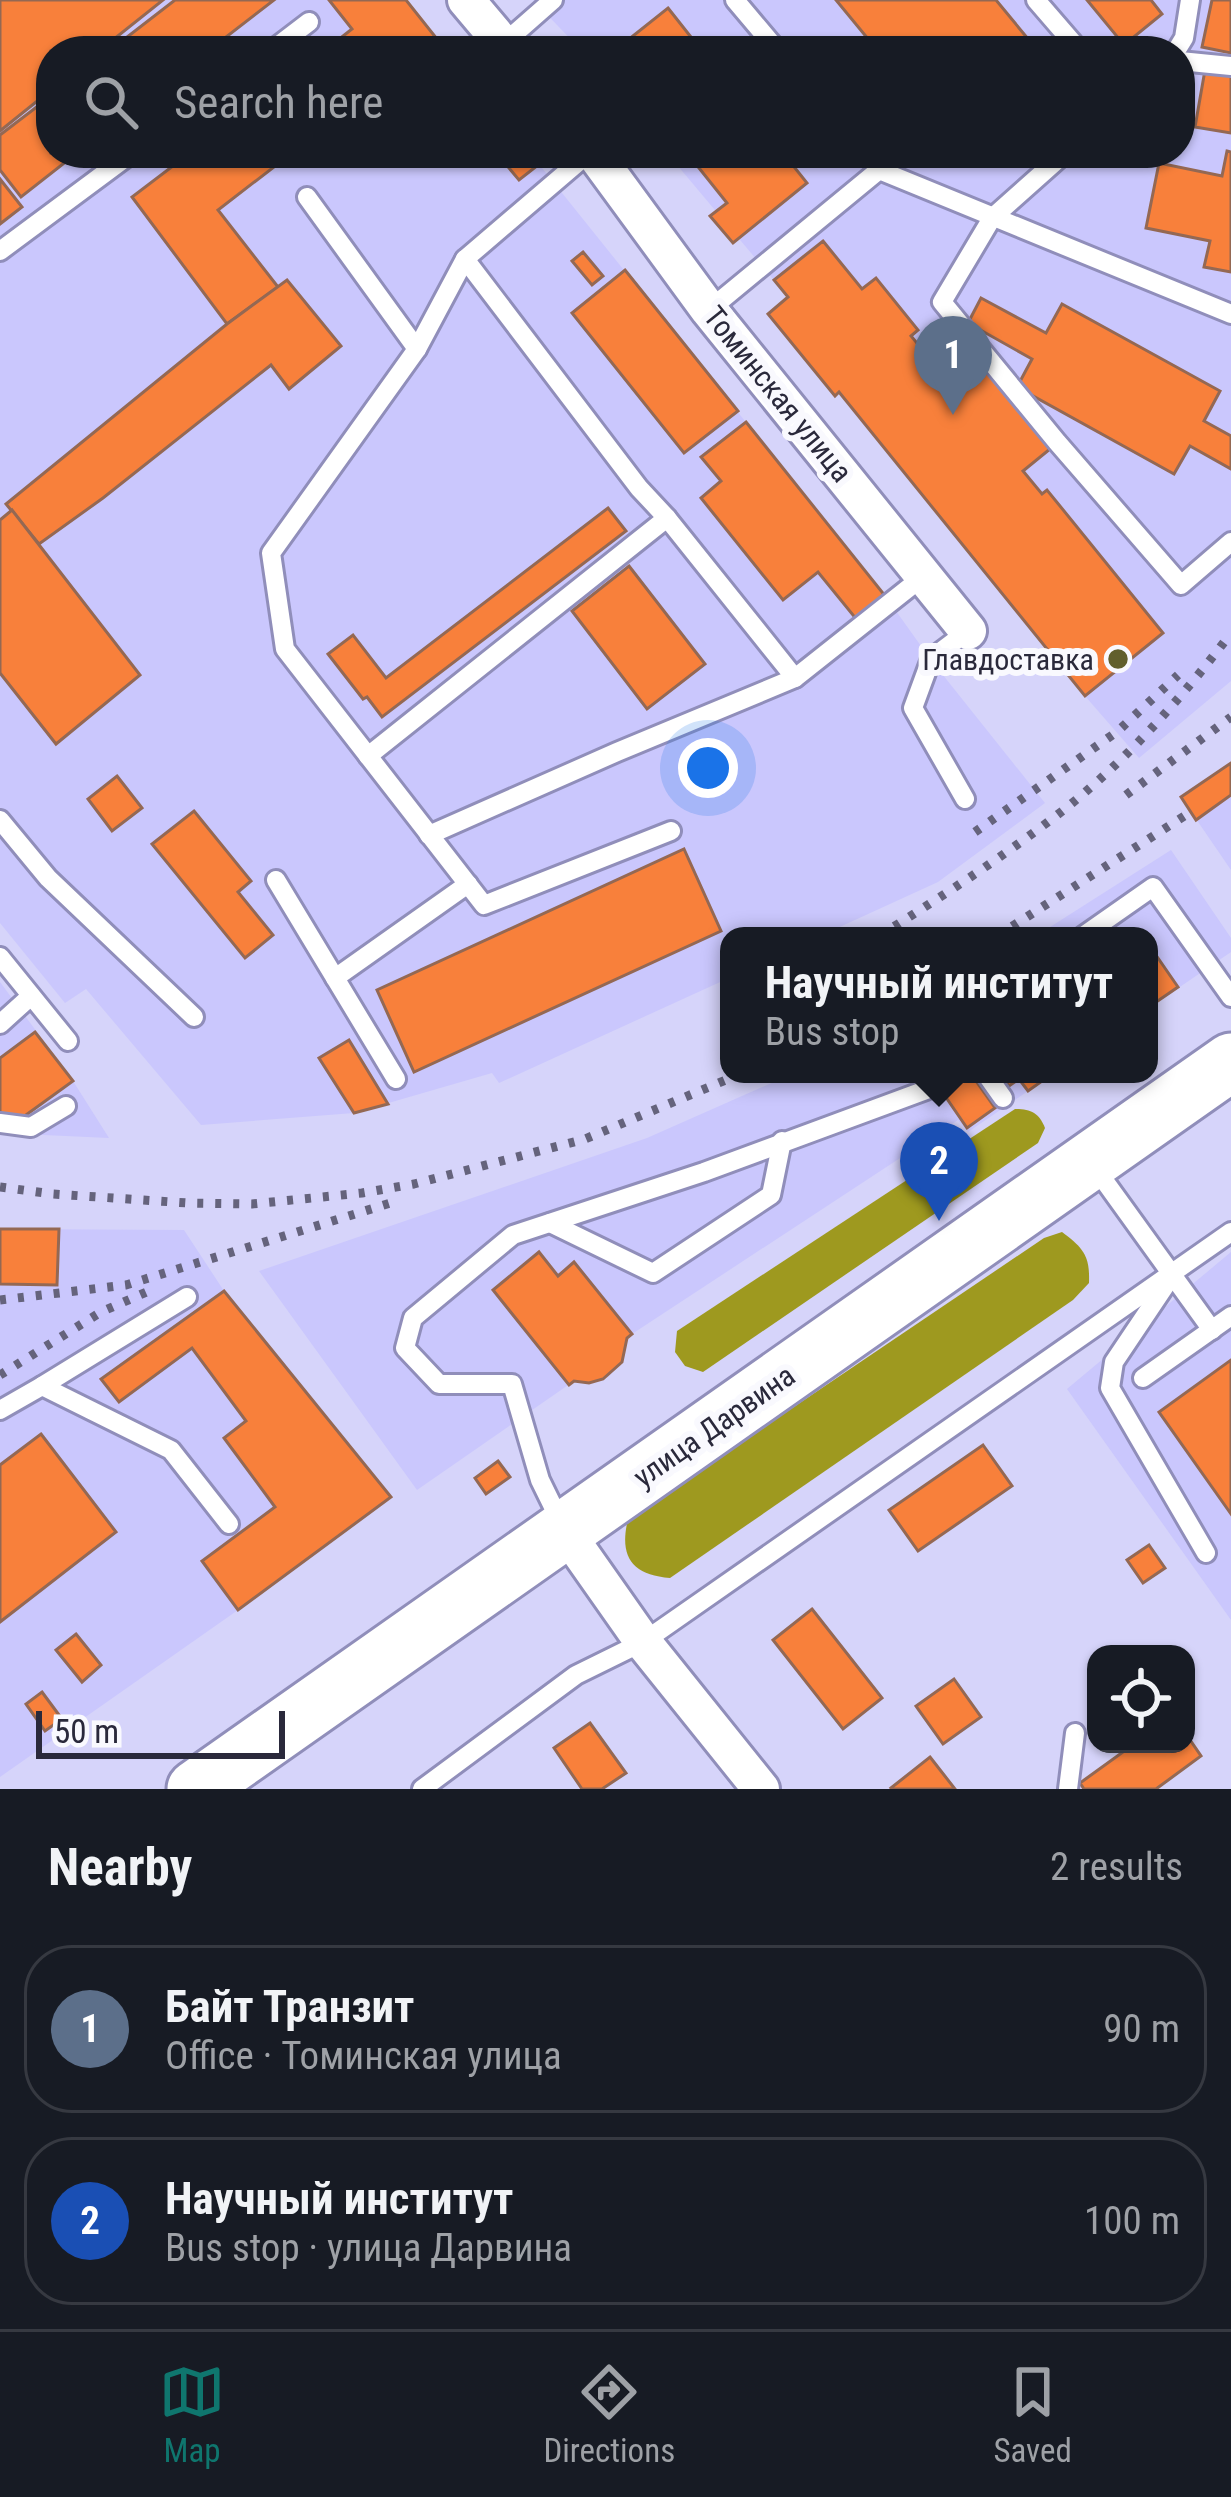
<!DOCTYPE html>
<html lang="en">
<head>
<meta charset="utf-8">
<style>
	:root { --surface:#171b24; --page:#242831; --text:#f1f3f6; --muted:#9ea1a6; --line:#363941; --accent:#0f766e }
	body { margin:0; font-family:"Roboto Condensed",sans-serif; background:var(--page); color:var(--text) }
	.controls { position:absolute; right:36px; bottom:36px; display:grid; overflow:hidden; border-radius:24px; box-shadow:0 3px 9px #0004 }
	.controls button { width:108px; height:108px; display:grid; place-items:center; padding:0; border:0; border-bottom:3px solid var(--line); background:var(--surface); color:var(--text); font:60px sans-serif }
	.scale { position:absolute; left:36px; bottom:30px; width:249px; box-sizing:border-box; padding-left:12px; border:6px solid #2a293b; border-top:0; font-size:33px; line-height:42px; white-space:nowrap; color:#2a293b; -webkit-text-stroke:9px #f9f9fe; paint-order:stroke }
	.you { position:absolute; left:708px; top:768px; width:42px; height:42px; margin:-30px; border:9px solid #fff; border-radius:50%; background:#1a73e8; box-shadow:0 0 0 18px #1a73e833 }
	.badge { display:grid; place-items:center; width:78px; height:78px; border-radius:50%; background:var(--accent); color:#fff; font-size:39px; font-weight:700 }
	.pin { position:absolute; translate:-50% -99px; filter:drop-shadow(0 3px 6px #0008) }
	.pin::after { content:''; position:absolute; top:63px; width:42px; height:36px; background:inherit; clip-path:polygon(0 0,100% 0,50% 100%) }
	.popup { position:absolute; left:720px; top:927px; width:438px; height:156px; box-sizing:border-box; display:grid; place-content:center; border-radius:24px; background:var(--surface); filter:drop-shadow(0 3px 9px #0005); font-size:39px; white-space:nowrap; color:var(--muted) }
	.popup b { font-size:45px; color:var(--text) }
	.popup::after { content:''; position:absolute; left:50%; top:100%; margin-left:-24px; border:24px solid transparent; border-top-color:var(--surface) }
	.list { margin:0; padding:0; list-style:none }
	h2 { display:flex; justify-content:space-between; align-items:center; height:156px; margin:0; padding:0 48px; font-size:51px }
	h2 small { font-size:39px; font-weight:400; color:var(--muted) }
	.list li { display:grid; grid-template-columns:78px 1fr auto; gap:36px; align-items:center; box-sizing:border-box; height:168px; margin:0 24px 24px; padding:0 24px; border:3px solid var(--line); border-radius:48px }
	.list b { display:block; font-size:45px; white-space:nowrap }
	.list p { margin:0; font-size:39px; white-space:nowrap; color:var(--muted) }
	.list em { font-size:39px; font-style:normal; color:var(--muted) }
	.icon { flex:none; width:66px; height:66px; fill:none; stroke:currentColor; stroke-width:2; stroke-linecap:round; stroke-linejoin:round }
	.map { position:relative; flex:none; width:1231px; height:1789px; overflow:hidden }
	.search { position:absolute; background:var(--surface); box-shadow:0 3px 9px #0004; left:36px; right:36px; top:36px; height:132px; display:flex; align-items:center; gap:30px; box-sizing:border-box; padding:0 42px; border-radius:48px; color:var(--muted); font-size:45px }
	.sheet { height:540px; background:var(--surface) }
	nav { display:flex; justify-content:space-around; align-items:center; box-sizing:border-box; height:168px; border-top:3px solid var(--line); background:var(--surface); font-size:33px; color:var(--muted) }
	nav a { display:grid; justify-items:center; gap:6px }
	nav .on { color:var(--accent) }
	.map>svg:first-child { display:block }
	.built { fill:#cac7fd }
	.forest { fill:#9e991f }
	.building { fill:#f8803b; stroke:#946853; stroke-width:3 }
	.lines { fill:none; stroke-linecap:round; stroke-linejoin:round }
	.service-casing { stroke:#908eba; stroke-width:24 }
	.minor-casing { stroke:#908eba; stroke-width:42 }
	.primary-casing { stroke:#908eba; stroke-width:63 }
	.service { stroke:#fff; stroke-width:18 }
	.minor { stroke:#fff; stroke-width:36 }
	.primary { stroke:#fff; stroke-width:57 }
	.rail { stroke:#65637c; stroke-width:9; stroke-dasharray:6 12; stroke-linecap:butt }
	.poi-dot { fill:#615f2c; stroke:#f9f9fe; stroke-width:4.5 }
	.labels { text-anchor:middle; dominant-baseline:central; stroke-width:12; stroke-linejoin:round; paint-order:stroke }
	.street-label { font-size:30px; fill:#2a293b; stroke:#f9f9fe }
	.poi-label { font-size:30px; fill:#2a293b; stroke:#f9f9fe; text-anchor:end }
</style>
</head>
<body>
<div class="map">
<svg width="1231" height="1789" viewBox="0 0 1231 1789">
	<rect width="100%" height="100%" fill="#d6d4fa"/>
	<g class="built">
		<path d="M0,0H407L448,51H51V153H530L886,597L931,660L1045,803L938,882L820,936H729V978L499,1083L492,1073L354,1113L201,1125L86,989L65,1003L0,923Z"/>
		<path d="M533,0H1231V681L1139,758L1085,696L839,393L835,396L768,314L788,297L667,153H1180V51H582Z"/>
		<path d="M1231,763V870L1181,797Z"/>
		<path d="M1171,850L1231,938V952L1149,1008V936H1036Z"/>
		<path d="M0,982L73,1081L109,1138L0,1133Z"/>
		<path d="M792,1074H1053L968,1132L958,1120L632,1334L627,1338L622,1362L608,1377L594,1382L574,1381L417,1490L259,1271L647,1138Z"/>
		<path d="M0,1229L184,1230L224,1291L391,1497L238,1610L0,1777Z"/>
		<path d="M1231,1252V1620L1067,1389Z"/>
	</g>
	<g class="forest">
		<path d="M1015,1109C1031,1109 1039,1113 1045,1128L1038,1143L703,1372L685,1366L675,1352L677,1331Z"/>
		<path d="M1062,1232C1083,1248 1090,1255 1089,1283L1073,1300L670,1578C631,1575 619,1556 628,1519L1044,1238Z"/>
	</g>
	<g class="building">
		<path d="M0,0H163L99,51H51V90L0,131Z"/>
		<path d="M175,0H274L208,51H109Z"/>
		<path d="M329,0H406L437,39L422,51H324L352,29Z"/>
		<path d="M836,0H996L1038,51H878Z"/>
		<path d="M1087,0H1151L1162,14L1124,45Z"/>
		<path d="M1212,0H1231V53L1202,47Z"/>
		<path d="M668,8L702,51H614Z"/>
		<path d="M1205,70L1231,74V133L1195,127Z"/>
		<path d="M51,96V153H77L21,197L0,170V135Z"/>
		<path d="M1227,151L1231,152V272L1204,267L1210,241L1146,228L1159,163L1222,176Z"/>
		<path d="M190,153H292L218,210L278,287L227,324L132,197Z"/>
		<path d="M503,153H535L542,162L519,180L499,156Z"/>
		<path d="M687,153H783L807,183L733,243L710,216L727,203Z"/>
		<path d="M0,179L22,207L0,224Z"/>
		<path d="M823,241L862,289L876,278L918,330L911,336L926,354L954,331L1050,449L1023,471L1042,494L1047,490L1163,633L1085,696L839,392L835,396L768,314L788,297L774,280Z"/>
		<path d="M583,252L603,276L592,285L572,261Z"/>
		<path d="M625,270L738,411L684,453L572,313Z"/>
		<path d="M287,280L341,346L289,389L271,365L103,498L39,544L6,504L227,324Z"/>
		<path d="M981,298L1046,333L1062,304L1220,391L1204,421L1231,436V469L1190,446L1174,474L1017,387L1032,359L968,323Z"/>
		<path d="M746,422L886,597L857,620L818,572L783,600L701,498L721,481L701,457Z"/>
		<path d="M608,508L626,531L382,717L367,697L363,699L328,654L353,635L386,678Z"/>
		<path d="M12,510L140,675L56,744L0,673V520Z"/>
		<path d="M629,566L705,664L647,709L572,611Z"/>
		<path d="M1231,763V795L1196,820L1181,797Z"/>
		<path d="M117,776L142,808L112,831L88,799Z"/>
		<path d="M194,811L251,881L238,892L273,935L245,958L152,844Z"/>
		<path d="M684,849L721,931L414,1072L377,990Z"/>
		<path d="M1149,945L1178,987L1149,1007Z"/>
		<path d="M35,1032L73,1081L19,1120L0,1115V1058Z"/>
		<path d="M349,1040L388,1104L354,1113L319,1058Z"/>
		<path d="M930,1074H971L995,1108L967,1128Z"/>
		<path d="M1000,1074H1052L1028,1091L1019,1079L1009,1086Z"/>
		<path d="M0,1229H59L57,1285L0,1284Z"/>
		<path d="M539,1252L558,1276L574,1262L632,1334L627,1338L622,1362L603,1379L589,1383L574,1381L569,1385L493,1290Z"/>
		<path d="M224,1291L391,1497L238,1610L202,1561L275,1507L224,1438L246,1421L192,1348L119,1402L101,1379Z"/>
		<path d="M1231,1360V1514L1159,1412Z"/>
		<path d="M41,1434L116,1532L0,1622V1465Z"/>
		<path d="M983,1445L1012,1486L918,1551L889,1510Z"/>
		<path d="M498,1461L510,1477L486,1494L475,1478Z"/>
		<path d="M1149,1545L1165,1568L1143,1583L1127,1560Z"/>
		<path d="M812,1609L882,1698L843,1729L773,1640Z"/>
		<path d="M76,1634L101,1665L82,1682L56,1650Z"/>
		<path d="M954,1679L981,1717L943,1744L916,1706Z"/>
		<path d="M42,1692L62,1719L45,1731L26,1704Z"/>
		<path d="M590,1723L626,1773L602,1789H582L554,1748Z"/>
		<path d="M1186,1734L1201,1756L1156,1789H1084L1080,1783L1134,1744H1186Z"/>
		<path d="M930,1757L955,1789H892L891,1788Z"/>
	</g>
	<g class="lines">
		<g class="service-casing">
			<g id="service">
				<path d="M735,0L778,51"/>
				<path d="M1036,0L1080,51"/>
				<path d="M503,44L553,0"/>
				<path d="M271,51L309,22"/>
				<path d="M1176,51L1184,38L1190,0"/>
				<path d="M1180,61L1231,66"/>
				<path d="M589,153L465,259L417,349L271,553L285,649L484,905L671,831"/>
				<path d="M1065,153L992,218L942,302L1057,442L1181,585L1231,542"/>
				<path d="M307,197L417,349"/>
				<path d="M0,251L132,153"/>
				<path d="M465,259L639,488L667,518L795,678"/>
				<path d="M709,310L879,170L1231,314"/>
				<path d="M368,756L667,518"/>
				<path d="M965,799L913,708L931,659L968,631"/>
				<path d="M0,820L48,878L194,1017"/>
				<path d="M429,835L617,752L795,678L925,575"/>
				<path d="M276,880L396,1079"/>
				<path d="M1083,936L1153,887L1231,997"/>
				<path d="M0,957L68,1041"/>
				<path d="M335,978L468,884"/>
				<path d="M0,1024L31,996"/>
				<path d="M986,1074L1003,1098"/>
				<path d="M0,1123L31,1127L66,1106"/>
				<path d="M1093,1165L1212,1330"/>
				<path d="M550,1223L653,1273L771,1195L782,1141"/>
				<path d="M1167,1283L1114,1362L1110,1388L1206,1553"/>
				<path d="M1143,1378L1231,1316"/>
				<path d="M42,1386L187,1297"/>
				<path d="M0,1410L42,1386L171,1450L229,1524"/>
				<path d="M562,1525L540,1480L512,1384H439L405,1348L413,1318L513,1235L704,1172L926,1090"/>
				<path d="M422,1789L576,1675L643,1642L1231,1232"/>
				<path d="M1068,1789L1075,1733"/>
			</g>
		</g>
		<g class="minor-casing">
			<g id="minor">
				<path d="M466,0L509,51"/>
				<path d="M594,153L709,310L968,631"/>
				<path d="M565,1531L643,1642L761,1789"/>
			</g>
		</g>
		<g class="primary-casing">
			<path id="primary" d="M196,1789L1231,1062"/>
		</g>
		<use href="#service" class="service"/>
		<use href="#minor" class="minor"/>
		<use href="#primary" class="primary"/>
		<g class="rail">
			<path d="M1126,795L1231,717"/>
			<path d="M975,832L1118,731L1178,675"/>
			<path d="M879,936C941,897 1003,857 1061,812C1126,761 1182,698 1231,633"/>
			<path d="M997,936L1186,815"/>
			<path d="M0,1187L53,1194L188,1203L252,1204L362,1193L414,1184L585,1139L740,1074"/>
			<path d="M0,1300L126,1285L397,1201"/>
			<path d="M0,1375L101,1312L151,1290"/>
		</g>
	</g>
	<circle class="poi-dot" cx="1118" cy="659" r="12"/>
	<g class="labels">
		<g class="street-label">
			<text transform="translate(778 394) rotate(51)">Томинская улица</text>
			<text transform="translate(714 1426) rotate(-35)">улица Дарвина</text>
		</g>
		<g class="poi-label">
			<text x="1094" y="659">Главдоставка</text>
		</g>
	</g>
</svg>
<div class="controls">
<button><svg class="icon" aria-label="locate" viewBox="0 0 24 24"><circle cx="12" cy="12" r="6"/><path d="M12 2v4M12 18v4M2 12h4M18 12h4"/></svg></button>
</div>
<div class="scale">50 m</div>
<div class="you"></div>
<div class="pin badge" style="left:953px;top:415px;background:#5c6f8a">1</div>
<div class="pin badge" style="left:939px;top:1221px;background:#1a4fb4">2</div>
<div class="popup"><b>Научный институт</b>Bus stop</div>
<div class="search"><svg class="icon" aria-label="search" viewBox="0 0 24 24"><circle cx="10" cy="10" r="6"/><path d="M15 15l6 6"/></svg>Search here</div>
</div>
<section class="sheet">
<h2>Nearby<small>2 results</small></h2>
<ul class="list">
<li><span class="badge" style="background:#5c6f8a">1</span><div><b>Байт Транзит</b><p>Office · Томинская улица</p></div><em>90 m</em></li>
<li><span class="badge" style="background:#1a4fb4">2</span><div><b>Научный институт</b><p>Bus stop · улица Дарвина</p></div><em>100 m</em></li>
</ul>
</section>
<nav>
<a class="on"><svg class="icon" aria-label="map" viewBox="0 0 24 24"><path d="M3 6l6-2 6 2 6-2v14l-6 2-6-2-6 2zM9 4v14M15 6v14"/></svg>Map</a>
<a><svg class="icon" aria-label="directions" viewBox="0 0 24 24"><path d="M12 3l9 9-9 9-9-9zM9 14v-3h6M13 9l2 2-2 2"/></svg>Directions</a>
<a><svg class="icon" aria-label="saved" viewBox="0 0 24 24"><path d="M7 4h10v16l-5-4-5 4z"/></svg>Saved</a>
</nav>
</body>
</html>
